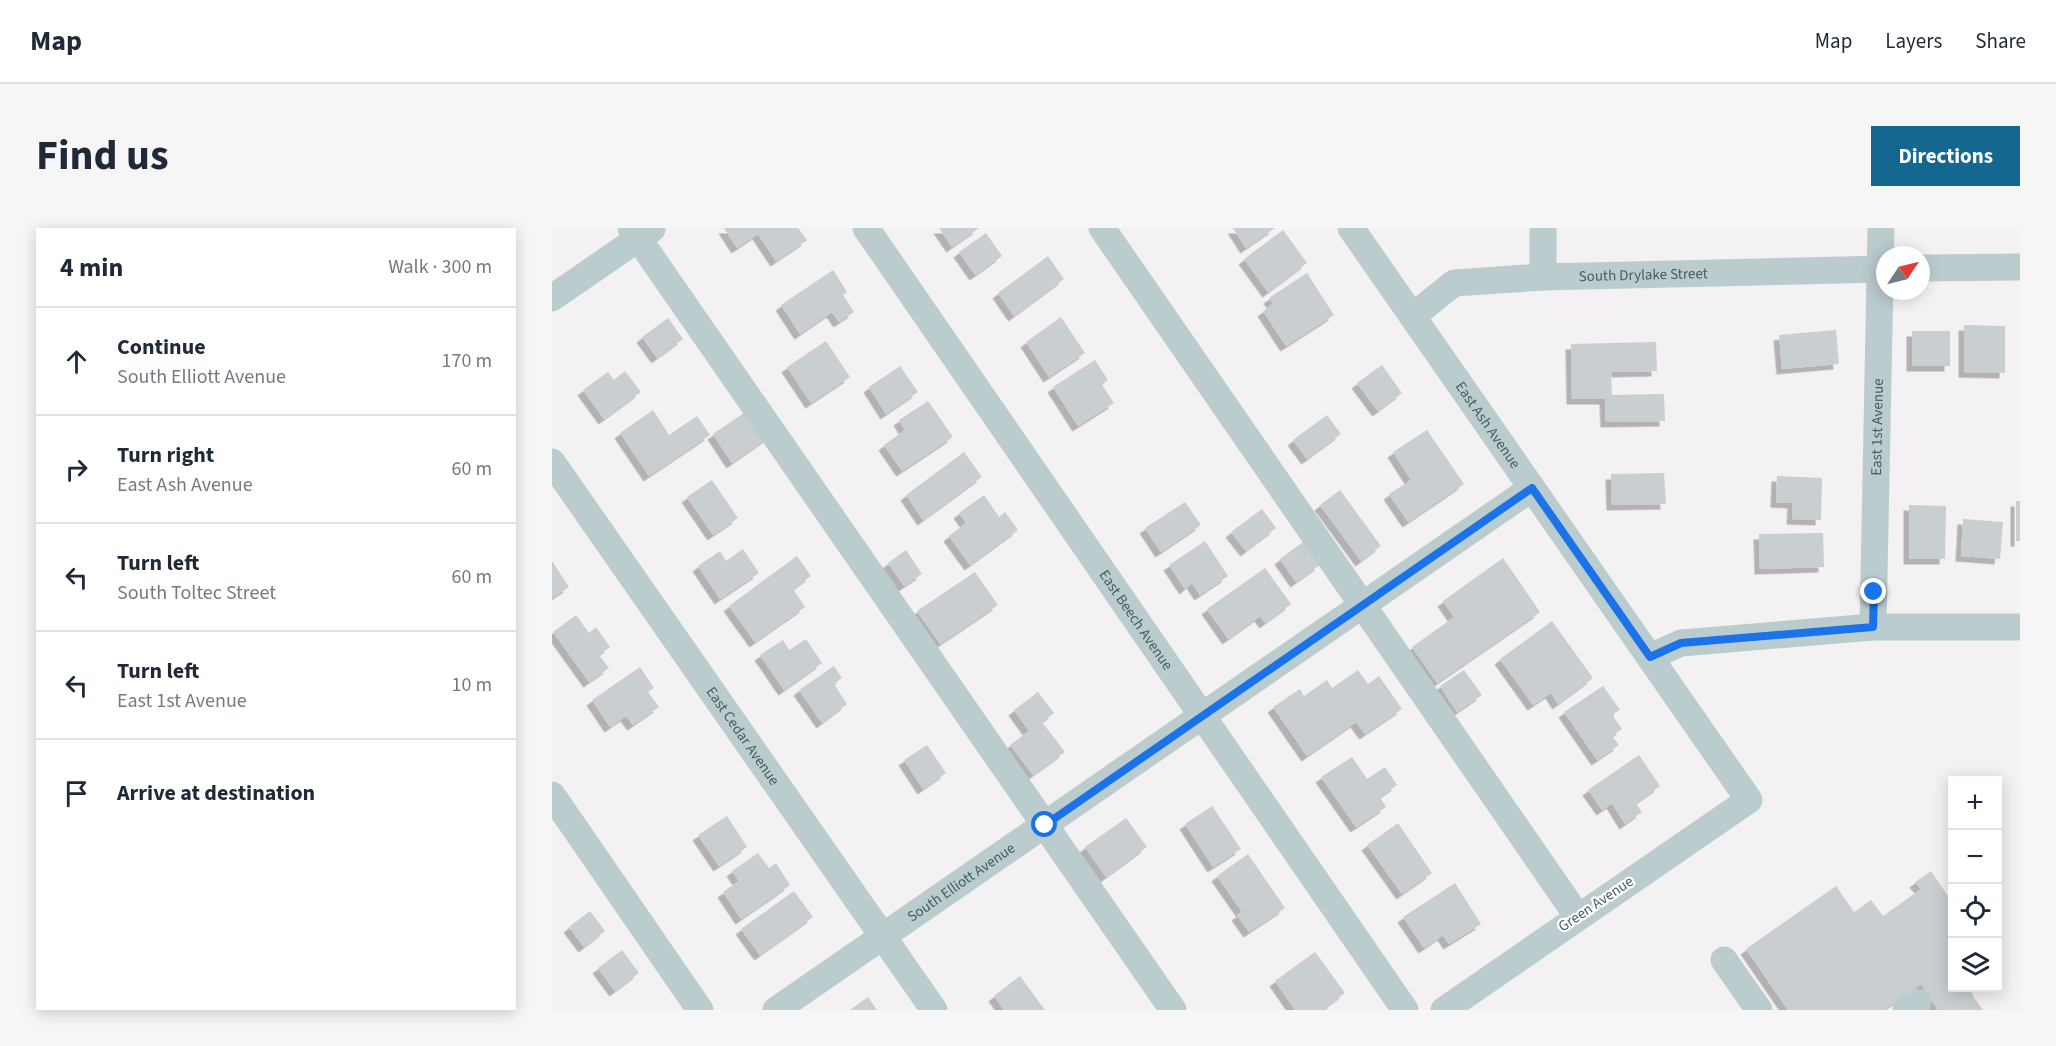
<!DOCTYPE html>
<html lang="en">
<head>
<meta charset="utf-8">
<style>
	:root { --surface:#fff; --page:#f6f6f7; --text:#1f2937; --muted:#747a83; --line:#e0e1e3; --accent:#14678e }
	body { margin:0; font-family:"Source Sans 3",sans-serif; background:var(--page); color:var(--text) }
	.controls { position:absolute; right:18px; bottom:18px; display:grid; overflow:hidden; border-radius:0px; box-shadow:0 3px 15px #0003 }
	.controls button { width:54px; height:54px; display:grid; place-items:center; padding:0; border:0; border-bottom:2px solid var(--line); background:var(--surface); color:var(--text); font:30px sans-serif }
	.compass { position:absolute; left:1324px; top:18px; width:54px; height:54px; border-radius:50%; background:var(--surface); box-shadow:0 3px 15px #0003; rotate:55deg }
	.stop { position:absolute; width:18px; height:18px; margin:-14px; border:4px solid #1a73e8; border-radius:50%; background:#fff }
	.stop.end { background:#1a73e8; border-color:#fff; box-shadow:0 2px 6px #0008 }
	.list { margin:0; padding:0; list-style:none }
	h2 { display:flex; justify-content:space-between; align-items:center; height:78px; margin:0; padding:0 24px; font-size:26px }
	h2 small { font-size:20px; font-weight:400; color:var(--muted) }
	.list li { display:grid; grid-template-columns:39px 1fr auto; gap:18px; align-items:center; box-sizing:border-box; height:108px; padding:0 24px; border-top:2px solid var(--line) }
	.list b { display:block; font-size:22px; white-space:nowrap }
	.list p { margin:0; font-size:20px; white-space:nowrap; color:var(--muted) }
	.list em { font-size:20px; font-style:normal; color:var(--muted) }
	.icon { flex:none; width:33px; height:33px; fill:none; stroke:currentColor; stroke-width:2; stroke-linecap:round; stroke-linejoin:round }
	.map { position:relative; flex:none; width:1468px; height:782px; overflow:hidden; border-radius:0px }
	header { display:flex; align-items:center; gap:36px; box-sizing:border-box; height:84px; padding:0 30px; background:var(--surface); border-bottom:2px solid var(--line) }
	header strong { font-size:28px }
	nav { display:flex; gap:33px; margin-inline-start:auto; font-size:21px }
	.intro { display:flex; align-items:center; justify-content:space-between; box-sizing:border-box; height:144px; padding:0 36px }
	h1 { margin:0; font-size:42px }
	.button { padding:15px 27px; border-radius:0px; background:var(--accent); color:#fff; font-size:21px; font-weight:700 }
	main { display:flex; gap:36px; padding:0 36px }
	aside { flex:1; background:var(--surface); border-radius:0px; box-shadow:0 3px 15px #0003 }
	.map>svg:first-child { display:block }
	.building { fill:#c8ced1; filter:url(#shadow) }
	.lines { fill:none; stroke-linecap:round; stroke-linejoin:round }
	.minor { stroke:#bbcccf; stroke-width:27 }
	.route { stroke:#1a73e8; stroke-width:8 }
	.labels { text-anchor:middle; dominant-baseline:central; stroke-width:4.5; stroke-linejoin:round; paint-order:stroke }
	.street-label { font-size:15px; fill:#475c61; stroke:#fff }
</style>
</head>
<body>
<header>
<strong>Map</strong>
<nav><a>Map</a><a>Layers</a><a>Share</a></nav>
</header>
<div class="intro"><h1>Find us</h1><a class="button">Directions</a></div>
<main>
<aside>
<h2>4 min<small>Walk · 300 m</small></h2>
<ul class="list">
<li><svg class="icon" aria-label="ahead" viewBox="0 0 24 24"><path d="M12 20V5M6 11l6-6 6 6"/></svg><div><b>Continue</b><p>South Elliott Avenue</p></div><em>170 m</em></li>
<li><svg class="icon" aria-label="right" viewBox="0 0 24 24"><path d="M7 20v-9h11M14 6l5 5-5 5"/></svg><div><b>Turn right</b><p>East Ash Avenue</p></div><em>60 m</em></li>
<li><svg class="icon" aria-label="left" viewBox="0 0 24 24"><path d="M17 20v-9H6M10 6l-5 5 5 5"/></svg><div><b>Turn left</b><p>South Toltec Street</p></div><em>60 m</em></li>
<li><svg class="icon" aria-label="left" viewBox="0 0 24 24"><path d="M17 20v-9H6M10 6l-5 5 5 5"/></svg><div><b>Turn left</b><p>East 1st Avenue</p></div><em>10 m</em></li>
<li><svg class="icon" aria-label="arrive" viewBox="0 0 24 24"><path d="M6 21V4h12l-3 4 3 4H6"/></svg><div><b>Arrive at destination</b></div></li>
</ul>
</aside>
<div class="map">
<svg width="1468" height="782" viewBox="0 0 1468 782">
	<defs>
		<filter id="shadow"><feDropShadow dx="-5.5" dy="5.5" stdDeviation="0" flood-color="#0004"/></filter>
	</defs>
	<rect width="100%" height="100%" fill="#f4f1f2"/>
	<g class="building">
		<path d="M172,0H246L255,12L224,33L206,6L185,20Z"/>
		<path d="M387,0H427L400,19Z"/>
		<path d="M681,0H723L694,20Z"/>
		<path d="M731,2L755,35L716,64L692,31Z"/>
		<path d="M434,5L450,28L423,47L407,24Z"/>
		<path d="M496,28L512,51L462,88L446,65Z"/>
		<path d="M281,42L295,64L291,67L302,84L287,94L280,84L248,106L229,77Z"/>
		<path d="M755,45L782,87L734,118L711,83L721,76L717,70Z"/>
		<path d="M509,89L533,125L497,149L474,114Z"/>
		<path d="M116,90L131,111L105,130L90,109Z"/>
		<path d="M1412,97L1453,98V145L1412,144Z"/>
		<path d="M1284,102L1287,136L1230,141L1227,107Z"/>
		<rect x="1360" y="103" width="38" height="35"/>
		<path d="M274,113L298,149L259,175L235,139Z"/>
		<path d="M1104,114L1105,143L1059,144L1060,167L1112,166L1113,193L1054,194L1053,171H1020L1019,116Z"/>
		<path d="M543,132L556,152L550,157L562,175L526,198L501,159Z"/>
		<path d="M830,137L850,165L826,183L805,155Z"/>
		<path d="M348,138L366,164L334,186L317,159Z"/>
		<path d="M73,143L89,164L52,191L31,162L56,144L62,152Z"/>
		<path d="M376,173L401,209L350,243L332,217L353,202L347,192Z"/>
		<path d="M198,181L217,209L180,235L161,206Z"/>
		<path d="M101,182L117,207L145,188L158,207L97,248L68,205Z"/>
		<path d="M775,187L789,206L755,231L741,212Z"/>
		<path d="M875,202L912,256L856,294L837,266L859,252L841,224Z"/>
		<path d="M412,224L430,249L371,292L354,267Z"/>
		<path d="M1112,245L1114,276L1060,277L1059,246Z"/>
		<path d="M1225,248L1270,250L1269,292L1240,291L1241,275L1224,274Z"/>
		<path d="M160,252L186,290L161,307L135,269Z"/>
		<path d="M788,262L829,318L809,333L768,277Z"/>
		<path d="M432,267L447,289L453,284L466,302L418,337L397,308L414,295L407,285Z"/>
		<rect x="1464" y="273" width="4" height="40"/>
		<path d="M633,274L649,297L609,324L593,300Z"/>
		<path d="M1357,277L1394,278L1393,331H1357Z"/>
		<path d="M710,281L724,300L694,323L679,304Z"/>
		<path d="M1411,291L1451,294L1448,331L1409,328Z"/>
		<path d="M1271,305L1272,339L1208,341L1207,306Z"/>
		<path d="M653,313L676,348L648,367L640,355L633,361L617,337Z"/>
		<path d="M751,314L768,337L744,354L728,331Z"/>
		<path d="M191,321L207,345L168,371L146,338L168,323L174,333Z"/>
		<path d="M354,322L370,346L352,358L336,335Z"/>
		<path d="M245,328L259,348L241,361L253,379L203,414L177,378Z"/>
		<path d="M951,330L988,384L885,455L860,419L902,389L891,373Z"/>
		<path d="M0,333L17,359L0,370Z"/>
		<path d="M713,340L739,376L713,395L708,388L676,411L655,381Z"/>
		<path d="M423,344L446,377L388,416L365,383Z"/>
		<path d="M24,387L37,405L44,399L58,419L47,427L57,440L37,454L1,404Z"/>
		<path d="M1000,393L1041,450L1006,476L999,465L981,477L948,431Z"/>
		<path d="M254,411L270,435L232,462L208,427L231,412L237,422Z"/>
		<path d="M282,438L290,450L282,456L295,476L270,495L247,462Z"/>
		<path d="M88,439L102,460L96,464L107,479L81,497L74,488L58,499L40,472Z"/>
		<path d="M806,442L816,456L827,448L850,481L813,506L804,494L755,528L721,479L748,461L752,468L775,452L780,460Z"/>
		<path d="M912,442L930,467L905,484L888,458Z"/>
		<path d="M1051,458L1068,482L1060,487L1070,501L1060,508L1067,517L1045,532L1012,484Z"/>
		<path d="M486,464L502,485L490,494L513,524L481,547L458,517L477,503L462,482Z"/>
		<path d="M375,517L394,545L371,561L352,532Z"/>
		<path d="M1087,527L1108,558L1084,575L1090,584L1073,596L1060,575L1050,582L1036,562Z"/>
		<path d="M800,529L815,551L833,539L845,557L828,569L834,579L804,599L769,549Z"/>
		<path d="M660,578L689,621L661,639L633,596Z"/>
		<path d="M175,588L195,619L167,638L146,607Z"/>
		<path d="M574,590L595,619L554,649L533,619Z"/>
		<path d="M846,595L880,645L850,666L815,617Z"/>
		<path d="M206,625L217,640L224,635L238,657L189,691L171,664L187,653L180,643Z"/>
		<path d="M696,626L733,680L697,704L685,687L690,684L665,648Z"/>
		<path d="M1379,643L1400,674V760H1427L1419,765L1431,782H1386L1369,756L1332,782H1236L1194,721L1284,658L1302,684L1319,672L1331,688L1369,661L1363,654Z"/>
		<path d="M903,655L929,696L897,716L891,707L872,720L851,689Z"/>
		<path d="M242,663L261,689L208,727L189,701Z"/>
		<path d="M38,683L53,703L32,719L17,699Z"/>
		<path d="M70,722L87,745L63,763L46,740Z"/>
		<path d="M763,724L793,765L774,779L776,782H743L723,753Z"/>
		<path d="M468,748L493,782H452L442,768Z"/>
		<path d="M316,769L325,782H298Z"/>
	</g>
	<g class="lines">
		<g class="minor">
			<path d="M79,0L621,782"/>
			<path id="s1" d="M314,0L853,782"/>
			<path d="M550,0L1026,689"/>
			<path id="s2" d="M799,0L1197,572L892,782"/>
			<path d="M1369,40L1468,39"/>
			<path d="M991,49V0"/>
			<path d="M0,70L100,1"/>
			<path id="s3" d="M861,88L902,55L991,49L1333,41"/>
			<path id="s4" d="M0,234L382,782"/>
			<path id="s5" d="M1321,399L1329,0"/>
			<path d="M1098,429L1129,415L1321,399H1468"/>
			<path d="M0,567L148,782"/>
			<path d="M1172,732L1207,782"/>
			<path id="s6" d="M224,782L980,260"/>
			<path d="M1354,782L1366,774"/>
		</g>
	</g>
	<g class="lines">
		<path class="route" d="M493,597L980,260L1098,429L1129,415L1321,399L1322,364"/>
	</g>
	<g class="labels">
		<g class="street-label">
			<text stroke="none"><textPath href="#s3" startOffset="242">South Drylake Street</textPath></text>
			<text stroke="none"><textPath href="#s2" startOffset="240">East Ash Avenue</textPath></text>
			<text stroke="none"><textPath href="#s5" startOffset="200">East 1st Avenue</textPath></text>
			<text stroke="none"><textPath href="#s1" startOffset="476">East Beech Avenue</textPath></text>
			<text stroke="none"><textPath href="#s4" startOffset="334">East Cedar Avenue</textPath></text>
			<text stroke="none"><textPath href="#s6" startOffset="225">South Elliott Avenue</textPath></text>
			<text transform="translate(1044 676) rotate(-34)">Green Avenue</text>
		</g>
	</g>
</svg>
<div class="controls">
<button>+</button>
<button>−</button>
<button><svg class="icon" aria-label="locate" viewBox="0 0 24 24"><circle cx="12" cy="12" r="6"/><path d="M12 2v4M12 18v4M2 12h4M18 12h4"/></svg></button>
<button><svg class="icon" aria-label="layers" viewBox="0 0 24 24"><path d="M12 4l9 5-9 5-9-5zM3 14l9 5 9-5"/></svg></button>
</div>
<svg class="compass" viewBox="-18 -18 36 36"><path d="M0-13l5 13h-10z" fill="#e53935"/><path d="M0 13l5-13h-10z" fill="#747a83"/></svg>
<div class="stop" style="left:493px;top:597px"></div>
<div class="stop end" style="left:1322px;top:364px"></div>
</div>
</main>
</body>
</html>
